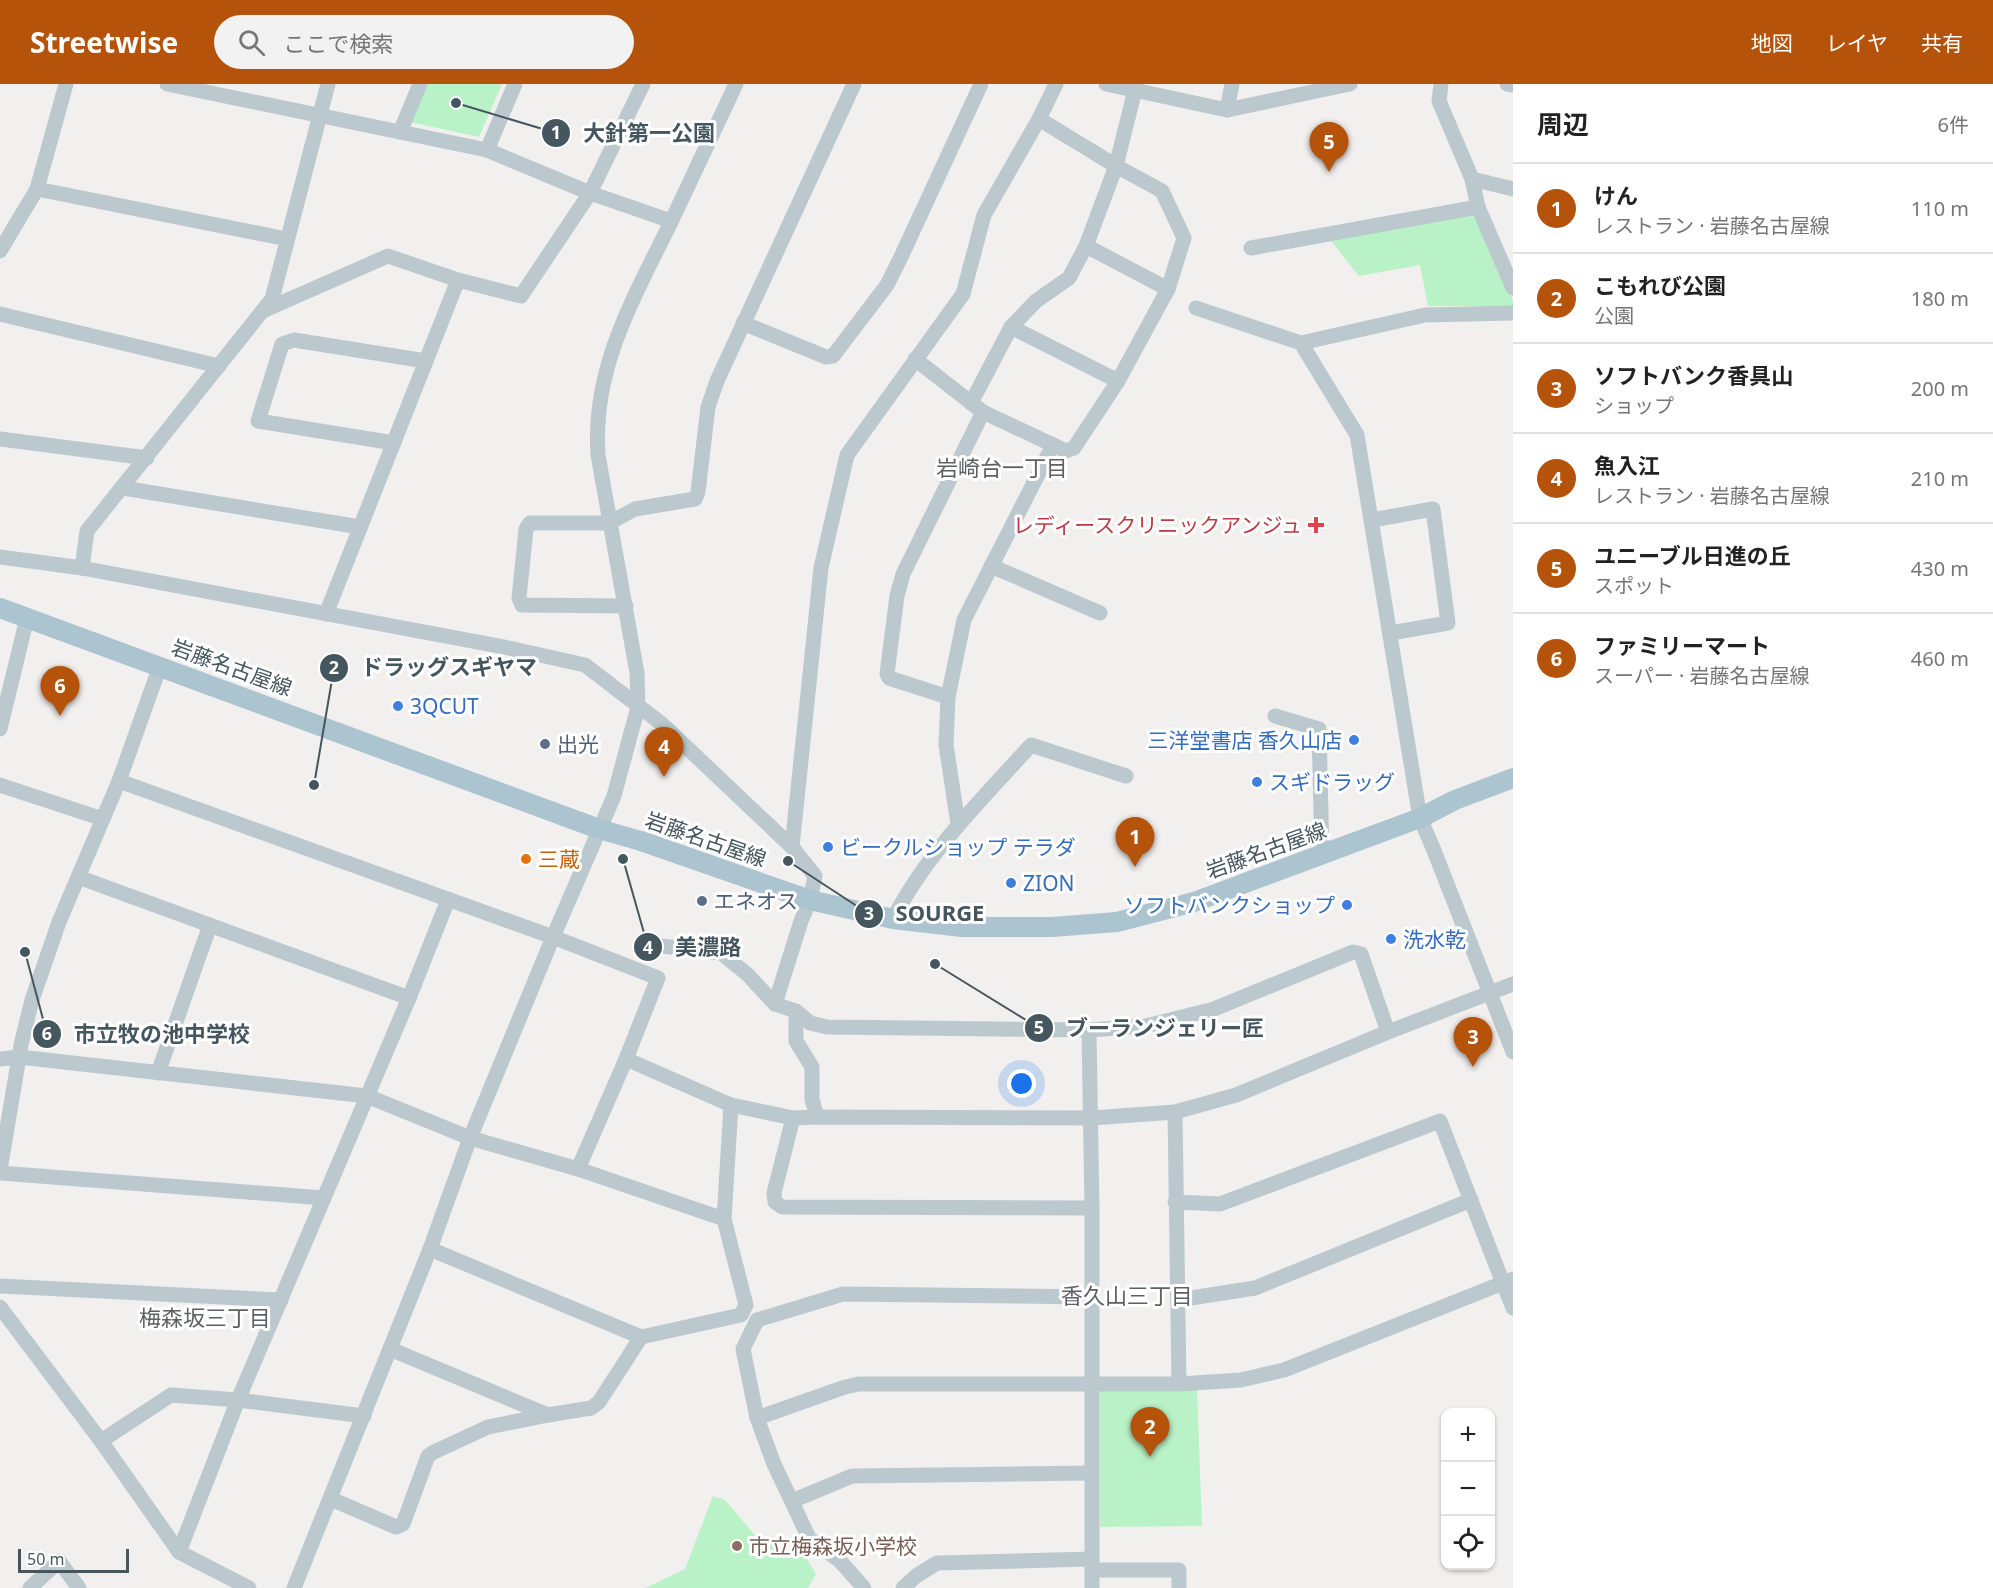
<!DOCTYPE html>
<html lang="ja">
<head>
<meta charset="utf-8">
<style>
	:root { --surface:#fff; --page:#f2f2f2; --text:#222; --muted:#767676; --line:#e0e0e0; --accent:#b45309 }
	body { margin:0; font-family:"Noto Sans","Noto Sans JP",sans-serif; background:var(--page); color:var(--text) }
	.controls { position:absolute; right:18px; bottom:18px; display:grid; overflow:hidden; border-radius:12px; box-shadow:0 2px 4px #0004 }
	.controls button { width:54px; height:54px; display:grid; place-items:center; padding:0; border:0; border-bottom:2px solid var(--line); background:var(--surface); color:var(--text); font:30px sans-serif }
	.scale { position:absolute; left:18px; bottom:15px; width:111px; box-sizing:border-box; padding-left:6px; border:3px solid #45565e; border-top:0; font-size:16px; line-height:21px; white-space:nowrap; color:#45565e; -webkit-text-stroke:4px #fff; paint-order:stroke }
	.you { position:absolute; left:1022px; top:1000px; width:21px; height:21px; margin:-15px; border:4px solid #fff; border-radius:50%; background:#1a73e8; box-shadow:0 0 0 9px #1a73e833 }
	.badge { display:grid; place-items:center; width:39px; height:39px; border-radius:50%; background:var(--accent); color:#fff; font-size:20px; font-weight:700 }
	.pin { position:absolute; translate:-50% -50px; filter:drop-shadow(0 2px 3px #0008) }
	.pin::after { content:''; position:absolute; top:32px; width:21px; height:18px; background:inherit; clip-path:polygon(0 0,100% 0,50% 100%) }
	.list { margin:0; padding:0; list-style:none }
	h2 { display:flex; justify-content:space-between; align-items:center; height:78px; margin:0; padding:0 24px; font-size:26px }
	h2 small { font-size:20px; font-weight:400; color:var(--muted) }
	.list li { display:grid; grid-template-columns:39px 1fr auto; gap:18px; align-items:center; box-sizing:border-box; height:90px; padding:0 24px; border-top:2px solid var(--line) }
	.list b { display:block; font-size:22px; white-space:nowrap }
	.list p { margin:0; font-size:20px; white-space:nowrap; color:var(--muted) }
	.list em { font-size:20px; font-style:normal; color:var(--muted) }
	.icon { flex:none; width:33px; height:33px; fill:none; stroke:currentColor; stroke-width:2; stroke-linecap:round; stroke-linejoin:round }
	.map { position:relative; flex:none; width:1513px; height:1504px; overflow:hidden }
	header { display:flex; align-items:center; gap:36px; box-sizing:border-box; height:84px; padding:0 30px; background:var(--accent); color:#fff }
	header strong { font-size:28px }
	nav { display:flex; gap:33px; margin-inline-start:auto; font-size:21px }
	.search { width:420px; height:54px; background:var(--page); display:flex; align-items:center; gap:15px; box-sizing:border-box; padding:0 21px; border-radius:33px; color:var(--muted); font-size:22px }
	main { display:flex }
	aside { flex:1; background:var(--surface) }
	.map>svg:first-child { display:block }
	.green { fill:#baf2c7 }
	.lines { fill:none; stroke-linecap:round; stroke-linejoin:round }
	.minor { stroke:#bbc9cf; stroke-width:15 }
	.major { stroke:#acc4d0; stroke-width:20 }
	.health-dot { fill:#e0444e; stroke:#fff; stroke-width:2 }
	.shop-dot { fill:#3f7fe0; stroke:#fff; stroke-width:2 }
	.service-dot { fill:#5c6f8a; stroke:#fff; stroke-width:2 }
	.food-dot { fill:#e8710a; stroke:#fff; stroke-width:2 }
	.education-dot { fill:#8d6e63; stroke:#fff; stroke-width:2 }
	.labels { text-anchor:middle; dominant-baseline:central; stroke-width:6; stroke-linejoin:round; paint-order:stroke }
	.health-label { font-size:21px; fill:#be3a42; stroke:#fff; text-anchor:end }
	.street-label { font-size:21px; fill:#45565e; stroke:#fff }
	.shop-label { font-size:21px; fill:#366cbe; stroke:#fff; text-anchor:start }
	.service-label { font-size:21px; fill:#4e5e75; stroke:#fff; text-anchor:start }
	.food-label { font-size:21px; fill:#c56008; stroke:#fff; text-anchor:start }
	.education-label { font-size:21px; fill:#785e54; stroke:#fff; text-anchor:start }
	.neighbourhood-label { font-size:22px; fill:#5b6164; stroke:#fff }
	.leader { fill:none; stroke:#45565e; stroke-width:2 }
	.callout-dot { fill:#45565e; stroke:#fff; stroke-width:2 }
	.mark-label { font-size:18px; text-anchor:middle; font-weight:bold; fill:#fff }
	.callout-label { font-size:22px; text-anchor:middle; font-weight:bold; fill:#45565e; stroke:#fff; stroke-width:6; stroke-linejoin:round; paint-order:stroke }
</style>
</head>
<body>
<header>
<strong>Streetwise</strong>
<div class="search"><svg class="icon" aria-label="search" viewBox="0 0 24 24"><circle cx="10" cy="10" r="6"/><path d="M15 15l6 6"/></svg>ここで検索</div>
<nav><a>地図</a><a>レイヤ</a><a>共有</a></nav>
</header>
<main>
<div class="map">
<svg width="1513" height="1504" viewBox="0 0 1513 1504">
	<rect width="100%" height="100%" fill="#f2efef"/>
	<g class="green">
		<path d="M425,0H502L479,53L410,38Z"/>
		<path d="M1475,129L1513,217V222H1428L1420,181L1359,192L1331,157Z"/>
		<path d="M1197,1304L1202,1442L1100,1443V1305Z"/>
		<path d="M713,1412L725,1416L759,1456L804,1470L816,1490L808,1504H645L685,1485Z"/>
	</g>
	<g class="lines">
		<g class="minor">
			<path d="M167,0L487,66L590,109L671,137"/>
			<path d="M1106,0L1227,26L1350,0"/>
			<path d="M1441,0L1439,17L1472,95L1478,123L1513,204"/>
			<path d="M1507,0L1513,1"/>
			<path d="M1227,26L1232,0"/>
			<path d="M400,48L420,0"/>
			<path d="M487,66L515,0"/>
			<path d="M1472,95L1513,105"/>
			<path d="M37,105L287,155"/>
			<path d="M1086,162L1168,205"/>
			<path d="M1251,164L1478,123"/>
			<path d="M0,167L37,105L66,0"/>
			<path d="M1196,224L1301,259L1425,231L1513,229"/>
			<path d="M265,226L388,172L458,196L521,212L590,109L643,0"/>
			<path d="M0,230L219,282"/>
			<path d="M743,239L826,273L833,272L887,201L901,173L981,0"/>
			<path d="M1011,243L1118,297"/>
			<path d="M1301,259L1357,351L1420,734L1433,764L1513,968"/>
			<path d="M915,275L983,328L1066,367L1074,364L1118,297L1168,205L1184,154L1162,107L1116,82L1039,35"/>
			<path d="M971,319L1011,243L1036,217L1069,194L1086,162L1116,82L1135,6"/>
			<path d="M0,355L147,374"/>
			<path d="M394,359L258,337L282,260L294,256L426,277"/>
			<path d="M123,404L360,443"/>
			<path d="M1372,436L1433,425L1448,539L1391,549"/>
			<path d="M0,473L82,484L509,564L585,581L662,640L792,763"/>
			<path d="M991,482L1100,529"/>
			<path d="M82,484L87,447L272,215L328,0"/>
			<path d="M626,522L522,521L519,514L526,445L530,439H609L635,425L695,415L698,408L708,323L717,297L854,0"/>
			<path d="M326,530L458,196"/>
			<path d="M948,613L889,594L887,590L897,512L903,490L983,328"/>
			<path d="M1275,632L1319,645L1322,771"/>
			<path d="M0,645L27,534"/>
			<path d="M119,697L553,853L658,894L626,975L578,1085"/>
			<path d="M0,701L103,735"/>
			<path d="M958,740L946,661L948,613L964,536L1053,361"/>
			<path d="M78,793L409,914"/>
			<path d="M893,835C926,770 982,715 1031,661L1126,692"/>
			<path d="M645,860L721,869L747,890L775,920L796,927L810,939L827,943L1089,946L1146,942L1214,925L1353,868L1361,870L1388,948"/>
			<path d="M775,920L801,837L810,816L815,792L792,763L821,484L847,371L963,210L984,131L1039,35L1056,0"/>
			<path d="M796,927V957L812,983V1015L817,1033"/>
			<path d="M1089,946L1092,1124V1504"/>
			<path d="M0,975L19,973L367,1012L470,1054L578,1085L724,1135L746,1221L741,1231L641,1253L430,1165"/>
			<path d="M626,975L731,1021L793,1034"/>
			<path d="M158,989L210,841"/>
			<path d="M1175,1028L1179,1300"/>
			<path d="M0,1086L21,961L32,916L59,838L119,697L160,582"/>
			<path d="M0,1089L324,1114"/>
			<path d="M1175,1118L1220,1120L1440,1037L1503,1199L1513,1195"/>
			<path d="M1092,1124L782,1123L775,1118L774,1109L793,1034L817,1033L1091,1034L1175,1028L1236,1011L1388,948L1513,900"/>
			<path d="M724,1135L731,1021"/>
			<path d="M0,1202L281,1216"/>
			<path d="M1178,1216L1255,1204L1471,1116"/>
			<path d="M0,1223L101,1357L179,1468L238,1316L409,914L448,816"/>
			<path d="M390,1265L548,1331L591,1324L599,1318L641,1253"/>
			<path d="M757,1334L845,1303L859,1300H1179L1241,1296L1284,1286L1503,1199L1513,1224"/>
			<path d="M101,1357L171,1311L238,1316L364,1332"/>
			<path d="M331,1415L396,1443L403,1440L428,1372L434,1368L488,1343L548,1331"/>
			<path d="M792,1417L852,1392L1092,1389"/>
			<path d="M179,1468L249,1504"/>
			<path d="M1092,1486H1179V1504"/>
			<path d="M30,1504L59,1477L79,1504"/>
			<path d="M294,1504L430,1165L470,1054L553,853L614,712L638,623L637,589L598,371C592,283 634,214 671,138C693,92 714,46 736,0"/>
			<path d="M864,1504L840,1477L809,1454L774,1380L757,1334L743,1265L757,1236L843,1210L1092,1213"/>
			<path d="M903,1504L916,1492L937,1479L1092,1475"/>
		</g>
		<path class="major" d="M0,524L599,745L641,757L810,816L893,835L962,843H1052L1117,838L1194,818L1420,734L1455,716L1513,694"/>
	</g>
	<path class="health-dot" d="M1313 432h6v6h6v6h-6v6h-6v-6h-6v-6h6z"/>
	<g class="shop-dot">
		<circle cx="398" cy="622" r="6"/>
		<circle cx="1354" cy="656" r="6"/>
		<circle cx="1257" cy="698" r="6"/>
		<circle cx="828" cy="763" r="6"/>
		<circle cx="1011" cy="799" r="6"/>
		<circle cx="1347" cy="821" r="6"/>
		<circle cx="1391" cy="855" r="6"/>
	</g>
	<g class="service-dot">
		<circle cx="545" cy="660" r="6"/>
		<circle cx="702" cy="817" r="6"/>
	</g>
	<circle class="food-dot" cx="526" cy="775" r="6"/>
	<circle class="education-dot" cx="737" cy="1462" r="6"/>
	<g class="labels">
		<g class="health-label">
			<text x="1302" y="441">レディースクリニックアンジュ</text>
		</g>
		<g class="street-label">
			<text transform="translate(232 583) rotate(20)">岩藤名古屋線</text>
			<text transform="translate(706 755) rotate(19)">岩藤名古屋線</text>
			<text transform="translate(1266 766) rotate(-20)">岩藤名古屋線</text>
		</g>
		<g class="shop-label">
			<text x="410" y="622">3QCUT</text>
			<text x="1342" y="656" text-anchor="end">三洋堂書店 香久山店</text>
			<text x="1269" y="698">スギドラッグ</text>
			<text x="840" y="763">ビークルショップ テラダ</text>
			<text x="1023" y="799">ZION</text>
			<text x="1335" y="821" text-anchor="end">ソフトバンクショップ</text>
			<text x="1403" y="855">洗水乾</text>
		</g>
		<g class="service-label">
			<text x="557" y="660">出光</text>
			<text x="714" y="817">エネオス</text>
		</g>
		<g class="food-label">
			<text x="538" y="775">三蔵</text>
		</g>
		<g class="education-label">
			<text x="749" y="1462">市立梅森坂小学校</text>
		</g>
		<g class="neighbourhood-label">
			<text x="1002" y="383">岩崎台一丁目</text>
			<text x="1127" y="1211">香久山三丁目</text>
			<text x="205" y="1233">梅森坂三丁目</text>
		</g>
	</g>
	<path class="leader" d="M456 19L556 49M314 701L334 584M788 777L869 830M623 775L648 863M935 880L1039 944M25 868L47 950"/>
	<g class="callout-dot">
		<circle cx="456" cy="19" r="6"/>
		<circle cx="314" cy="701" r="6"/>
		<circle cx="788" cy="777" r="6"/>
		<circle cx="623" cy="775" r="6"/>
		<circle cx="935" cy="880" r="6"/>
		<circle cx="25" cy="868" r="6"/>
		<circle cx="556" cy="49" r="15"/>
		<circle cx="334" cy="584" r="15"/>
		<circle cx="869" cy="830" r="15"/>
		<circle cx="648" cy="863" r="15"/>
		<circle cx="1039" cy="944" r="15"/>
		<circle cx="47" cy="950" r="15"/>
	</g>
	<g class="mark-label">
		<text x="556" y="55">1</text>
		<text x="334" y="590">2</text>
		<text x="869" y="836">3</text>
		<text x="648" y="870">4</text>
		<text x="1039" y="950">5</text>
		<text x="47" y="956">6</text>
	</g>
	<g class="callout-label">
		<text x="649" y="57">大針第一公園</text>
		<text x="449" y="591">ドラッグスギヤマ</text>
		<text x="940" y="837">SOURGE</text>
		<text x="708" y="871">美濃路</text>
		<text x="1165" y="952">ブーランジェリー匠</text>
		<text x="162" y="958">市立牧の池中学校</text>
	</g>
</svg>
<div class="controls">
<button>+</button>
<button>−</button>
<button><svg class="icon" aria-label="locate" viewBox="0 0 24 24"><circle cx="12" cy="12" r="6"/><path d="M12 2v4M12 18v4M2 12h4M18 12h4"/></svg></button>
</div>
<div class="scale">50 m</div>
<div class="you"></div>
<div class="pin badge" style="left:1135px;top:783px">1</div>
<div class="pin badge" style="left:1150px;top:1373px">2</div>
<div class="pin badge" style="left:1473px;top:983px">3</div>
<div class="pin badge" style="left:664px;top:693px">4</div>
<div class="pin badge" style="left:1329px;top:88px">5</div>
<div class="pin badge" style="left:60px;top:632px">6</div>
</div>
<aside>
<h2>周辺<small>6件</small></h2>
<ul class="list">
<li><span class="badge">1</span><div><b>けん</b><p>レストラン · 岩藤名古屋線</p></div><em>110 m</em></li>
<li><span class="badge">2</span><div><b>こもれび公園</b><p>公園</p></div><em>180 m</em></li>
<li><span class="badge">3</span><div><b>ソフトバンク香具山</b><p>ショップ</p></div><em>200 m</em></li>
<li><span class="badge">4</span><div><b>魚入江</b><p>レストラン · 岩藤名古屋線</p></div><em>210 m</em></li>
<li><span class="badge">5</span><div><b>ユニーブル日進の丘</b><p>スポット</p></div><em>430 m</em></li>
<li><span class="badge">6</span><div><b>ファミリーマート</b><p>スーパー · 岩藤名古屋線</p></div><em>460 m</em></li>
</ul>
</aside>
</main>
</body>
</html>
